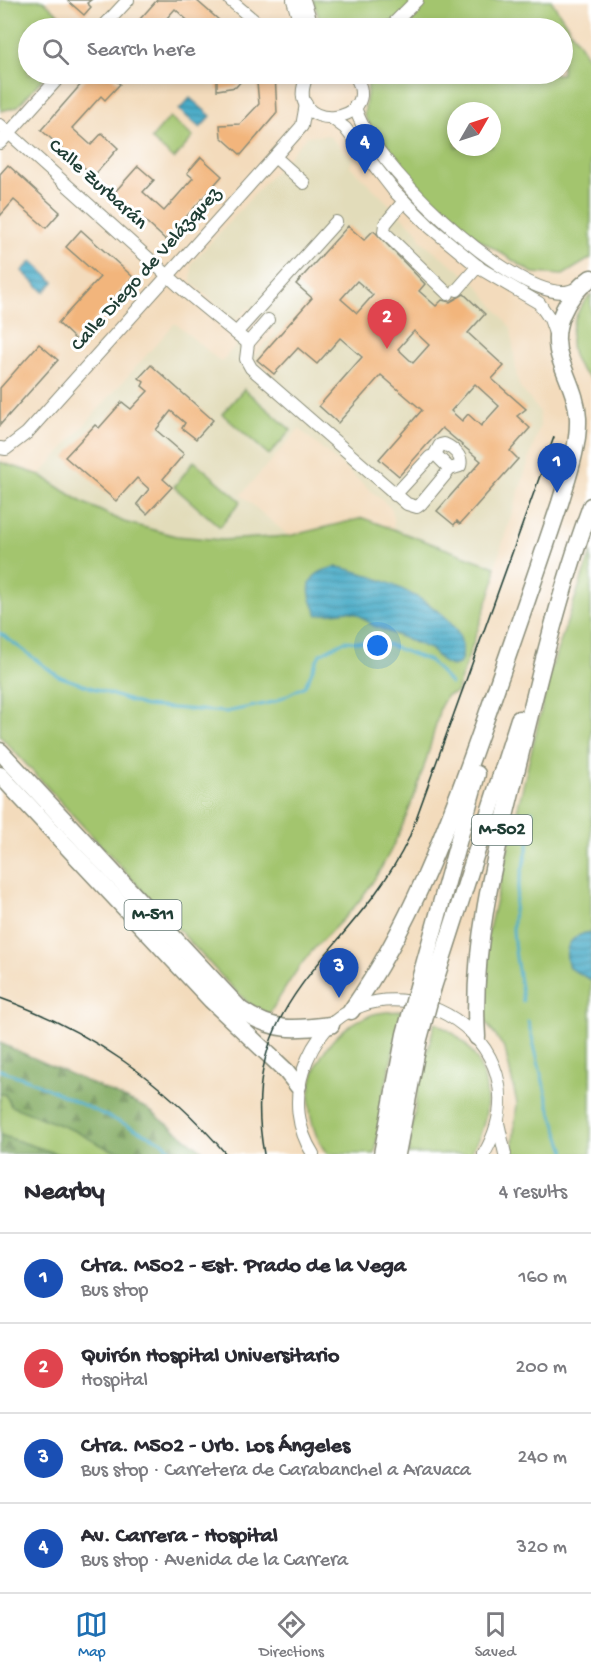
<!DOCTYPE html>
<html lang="en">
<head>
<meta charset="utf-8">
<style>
	:root { --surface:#fff; --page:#f7f7f7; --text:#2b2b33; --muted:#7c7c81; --line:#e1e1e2; --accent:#1f6fb2 }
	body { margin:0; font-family:"Gochi Hand",sans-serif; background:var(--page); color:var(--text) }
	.compass { position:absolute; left:447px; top:102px; width:54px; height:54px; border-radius:50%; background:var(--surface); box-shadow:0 3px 9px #0003; rotate:51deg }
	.you { position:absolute; left:378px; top:646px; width:21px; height:21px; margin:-15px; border:4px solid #fff; border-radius:50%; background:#1a73e8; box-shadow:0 0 0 9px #1a73e833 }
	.badge { display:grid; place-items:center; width:39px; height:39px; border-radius:50%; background:var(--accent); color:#fff; font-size:20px; font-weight:700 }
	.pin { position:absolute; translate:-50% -50px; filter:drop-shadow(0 2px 3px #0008) }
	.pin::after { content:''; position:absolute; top:32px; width:21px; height:18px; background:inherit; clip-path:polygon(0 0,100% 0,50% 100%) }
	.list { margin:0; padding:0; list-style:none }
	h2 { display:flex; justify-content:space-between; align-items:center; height:78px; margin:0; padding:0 24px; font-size:26px }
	h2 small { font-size:20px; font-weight:400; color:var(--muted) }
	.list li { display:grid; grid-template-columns:39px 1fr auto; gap:18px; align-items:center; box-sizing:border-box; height:90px; padding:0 24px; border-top:2px solid var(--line) }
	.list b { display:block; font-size:22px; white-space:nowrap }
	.list p { margin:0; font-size:20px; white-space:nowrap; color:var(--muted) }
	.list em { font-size:20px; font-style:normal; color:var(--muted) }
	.icon { flex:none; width:33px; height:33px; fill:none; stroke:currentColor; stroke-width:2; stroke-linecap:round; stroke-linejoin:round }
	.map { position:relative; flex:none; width:591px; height:1154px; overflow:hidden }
	.search { position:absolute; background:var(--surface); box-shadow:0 3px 9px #0003; left:18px; right:18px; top:18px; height:66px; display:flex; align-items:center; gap:15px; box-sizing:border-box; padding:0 21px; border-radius:33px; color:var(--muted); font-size:22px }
	.sheet { height:438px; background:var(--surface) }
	nav { display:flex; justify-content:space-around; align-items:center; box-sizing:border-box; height:84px; border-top:2px solid var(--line); background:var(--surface); font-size:16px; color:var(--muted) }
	nav a { display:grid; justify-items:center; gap:3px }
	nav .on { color:var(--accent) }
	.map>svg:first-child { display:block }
	.built { fill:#e2dcba }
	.green { fill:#a3c56e; stroke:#618151; stroke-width:1.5; fill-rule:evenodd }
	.forest { fill:url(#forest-firs); stroke:#50744a; stroke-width:1.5 }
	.water { fill:url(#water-rules); stroke:#34747e; stroke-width:1.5 }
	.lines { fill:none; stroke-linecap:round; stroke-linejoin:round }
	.stream { stroke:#49acc8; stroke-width:3 }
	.building { fill:#f2b57c; fill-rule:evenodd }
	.minor-casing { stroke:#898c78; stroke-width:14 }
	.highway-casing { stroke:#898c78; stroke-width:19 }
	.minor { stroke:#fff; stroke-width:12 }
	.highway { stroke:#fff; stroke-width:16 }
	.tram { stroke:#1f3d34; stroke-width:1.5 }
	.highway-bridge-casing { stroke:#898c78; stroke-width:19; stroke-linecap:butt }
	.highway-bridge { stroke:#fff; stroke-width:16 }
	.labels { text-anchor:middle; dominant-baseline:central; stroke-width:6; stroke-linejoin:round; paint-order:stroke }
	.shield { fill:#fff; stroke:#627771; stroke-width:1.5 }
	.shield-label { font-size:18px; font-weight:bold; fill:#1f3d34 }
	.street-label { font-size:20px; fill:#1f3d34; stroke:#fff }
</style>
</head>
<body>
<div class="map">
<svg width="591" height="1154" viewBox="0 0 591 1154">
	<defs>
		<pattern id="forest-firs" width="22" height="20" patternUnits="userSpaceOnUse" patternTransform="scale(1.5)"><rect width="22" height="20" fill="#82aa61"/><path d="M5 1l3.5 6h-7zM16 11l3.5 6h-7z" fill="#6a8c51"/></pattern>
		<pattern id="water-rules" width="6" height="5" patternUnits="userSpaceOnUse" patternTransform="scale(1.5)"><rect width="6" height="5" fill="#49acc8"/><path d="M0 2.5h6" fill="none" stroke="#3c8da3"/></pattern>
	</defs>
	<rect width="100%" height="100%" fill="#fff"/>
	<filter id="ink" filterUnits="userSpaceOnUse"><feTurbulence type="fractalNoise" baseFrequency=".0167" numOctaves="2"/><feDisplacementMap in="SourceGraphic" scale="12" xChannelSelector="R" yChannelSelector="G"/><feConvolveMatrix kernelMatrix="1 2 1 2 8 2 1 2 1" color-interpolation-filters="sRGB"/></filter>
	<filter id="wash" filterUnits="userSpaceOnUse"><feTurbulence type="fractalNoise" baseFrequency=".008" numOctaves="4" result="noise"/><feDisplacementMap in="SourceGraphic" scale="24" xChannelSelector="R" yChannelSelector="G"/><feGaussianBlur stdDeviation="1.35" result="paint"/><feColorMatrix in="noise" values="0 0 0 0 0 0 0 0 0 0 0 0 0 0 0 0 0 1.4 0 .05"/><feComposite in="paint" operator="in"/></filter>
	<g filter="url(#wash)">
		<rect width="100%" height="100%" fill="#f3dbbc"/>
		<path class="built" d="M328,135L353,159L350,166L419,233L420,240L475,282L511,328L517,378L520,387L539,411L540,425L495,567L394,529L392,509L299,429L241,495L289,536L222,540L176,536L124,522L82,502L40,475L175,323L221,362L238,343L255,355L276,332L249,307L235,321L191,282L192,263L307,136Z"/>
		<g class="green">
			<path d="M0,0H43L74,28H28V74H47L17,107L1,111Z"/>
			<path d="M313,0H551L591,62V258L563,275L533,273L477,238L432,201L377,138L364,115L368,86L366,74H562V28H322ZM456,111H492V147H456Z"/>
			<path d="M170,117L193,137L174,159L151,139Z"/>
			<path d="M591,294V379C560,357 569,317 591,294Z"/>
			<path d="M244,389L291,430L269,455L222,414Z"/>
			<path d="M194,461L241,501L220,527L174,487Z"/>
			<path d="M0,462L40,475L82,502L124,522L176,536L222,540L289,536L363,518L495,567V579L456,693L447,695L440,707C425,773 401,846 360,900C344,921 323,937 307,957C292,975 281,996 269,1014L250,1005L225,980L0,736Z"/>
			<path d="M591,552V1154H512L517,1103L505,1049L483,1018L487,937L551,669Z"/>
			<path d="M403,1011L383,1097L375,1154H327C291,1105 313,1035 371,1015C381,1011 393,1012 403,1011Z"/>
			<path d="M435,1022C442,1027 452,1031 458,1037C494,1068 494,1116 470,1154H408L418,1088Z"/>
			<path d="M0,1094H5L12,1106L75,1131L109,1149L138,1154H58L0,1135Z"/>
		</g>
		<g class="forest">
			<path d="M0,1043L146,1108L207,1154H138L109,1149L75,1131L11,1106L5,1094H0Z"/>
			<path d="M0,1135L58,1154H0Z"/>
		</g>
		<g class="water">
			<path d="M190,98L211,116L200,128L179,110Z"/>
			<path d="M32,261L54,282L44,292L22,271Z"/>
			<path d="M337,567C372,572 483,615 459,664L452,666L444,663L430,649L374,626L357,614L349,611L318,615C304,590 305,572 337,567Z"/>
			<path d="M591,932V980L569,968C562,948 570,935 591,932Z"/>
		</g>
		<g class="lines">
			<g class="stream">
				<path d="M0,633L58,676L145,706L226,712L274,702L305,686L320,654L345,641L386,644L430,661L451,684"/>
				<path d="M523,1001C520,976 512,947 513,921C515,883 532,849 532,811"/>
				<path d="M528,1021L549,1106L566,1154"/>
				<path d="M0,1070L29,1080L161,1141L176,1154"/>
			</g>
		</g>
		<g id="blocks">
			<g class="building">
				<path d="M67,0H91L87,3L91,7L84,15Z"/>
				<path d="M157,0H196L228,28H196L175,9L158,28H132Z"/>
				<path d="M90,74H108L120,84L105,100L101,96L72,128L91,145L102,133L118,148L94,176L41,130Z"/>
				<path d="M220,74H275L277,113L241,155L221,137L220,125L240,124L259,104L257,83L247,74L236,87L217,90V77Z"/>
				<path d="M201,157L222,176L166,240L114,193L138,166L154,180L143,192L164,211L193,178L187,173Z"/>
				<path d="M8,165L60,212L46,228L14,200L0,216V174Z"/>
				<path d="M348,226L364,240L373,231L376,233L425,284L419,291L436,306L442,300L450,302L464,294L485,314L468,333L504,366L492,379L526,409L517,416L530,428L510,451L518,459L460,524L457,521L454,525L437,511L481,461L442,428L399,476L379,459L422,410L381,375L338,423L319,406L362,357L340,338L317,364L298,348L274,374L257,360L312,298L296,284ZM357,281L373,295L357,313L341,299ZM414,331L429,345L413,363L398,349ZM475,384L499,406L481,426L468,414L462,421L451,411Z"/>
				<path d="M81,230L133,277L76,340L58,323L100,277L66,247Z"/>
				<path d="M39,344L58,360L0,425V388Z"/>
				<path d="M151,365L213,420L196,439L182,428L185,423L171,411L156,430L184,454L163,479L172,487L147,514L137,504L149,489L137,478L116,501L65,457L95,425L99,428L122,402L131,409L148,391L142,386L144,382L139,378Z"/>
			</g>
		</g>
	</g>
	<g filter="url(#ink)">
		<use href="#blocks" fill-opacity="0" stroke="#898c78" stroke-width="1.5"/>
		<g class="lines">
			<g class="minor-casing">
				<g id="minor">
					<path d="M230,0L263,28"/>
					<path d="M293,0L301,28"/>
					<path d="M304,0L313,28"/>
					<path d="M102,28L128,0"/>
					<path d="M389,28L417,0"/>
					<path d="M308,74C278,136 389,127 354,74"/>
					<path d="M355,106C367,160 507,293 563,292C568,292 573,290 577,288"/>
					<path d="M333,119L345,128L394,191L430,227L481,269L539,303L550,319L556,336"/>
					<path d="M0,125L186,292L248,343L268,320"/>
					<path d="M0,143L62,74"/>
					<path d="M275,157L304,183"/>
					<path d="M404,201L385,224L384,232L448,294"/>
					<path d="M457,290L478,266"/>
					<path d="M236,333L336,222"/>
					<path d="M248,343L246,359L251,368L407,504L417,507L421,504L450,469L460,466C463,456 453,448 444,444L440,445L435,454L450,469"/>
					<path d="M0,448L6,449L27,433L287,143L302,126L306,104"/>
					<path d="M395,495L430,457"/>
					<path d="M498,1123L505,1154"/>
					<path d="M313,1154C297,1129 294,1099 303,1071C349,929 559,1024 484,1154"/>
				</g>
			</g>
			<g class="highway-casing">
				<g id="highway">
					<path d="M0,751L241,1010C274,1032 293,1030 331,1025"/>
					<path d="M0,775L211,1000L286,1071L298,1086"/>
					<path d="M419,983L477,774"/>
					<path d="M433,987L519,719"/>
					<path d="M351,1011C410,927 446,831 480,735C507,658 534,581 560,503C568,476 579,446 578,418C577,397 568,381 561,361C549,329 565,297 591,278"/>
					<path d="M477,1037C471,945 496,852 518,764C539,677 560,590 591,506"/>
				</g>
			</g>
			<use href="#minor" class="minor"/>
			<use href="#highway" class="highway"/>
			<g class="tram">
				<path d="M0,998C88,1029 166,1083 226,1154"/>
				<path d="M264,1154C235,995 351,959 409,838L554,437"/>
			</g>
			<g class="highway-bridge-casing">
				<g id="highway-bridge">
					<path d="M382,1154L405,1034L419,983"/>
					<path d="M397,1154L419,1039L433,987"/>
				</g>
			</g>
			<use href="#highway-bridge" class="highway-bridge"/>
		</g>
	</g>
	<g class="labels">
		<g class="shield">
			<rect x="472" y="815" width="60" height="30" rx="4.5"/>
			<rect x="124.5" y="900" width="57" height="30" rx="4.5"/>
		</g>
		<g class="shield-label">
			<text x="502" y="830">M-502</text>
			<text x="153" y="915">M-511</text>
		</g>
		<g class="street-label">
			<text transform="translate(97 185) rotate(42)">Calle Zurbarán</text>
			<text transform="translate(147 270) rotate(-48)">Calle Diego de Velázquez</text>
		</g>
	</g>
</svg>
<svg class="compass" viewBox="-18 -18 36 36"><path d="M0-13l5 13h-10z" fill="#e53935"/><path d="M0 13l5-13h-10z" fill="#7c7c81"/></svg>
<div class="you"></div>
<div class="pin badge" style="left:557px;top:493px;background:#1a4fb4">1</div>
<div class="pin badge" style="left:387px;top:349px;background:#e0444e">2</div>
<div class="pin badge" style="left:339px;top:998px;background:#1a4fb4">3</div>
<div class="pin badge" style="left:365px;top:174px;background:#1a4fb4">4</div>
<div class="search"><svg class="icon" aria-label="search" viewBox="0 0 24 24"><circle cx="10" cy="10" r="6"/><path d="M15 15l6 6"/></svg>Search here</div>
</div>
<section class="sheet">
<h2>Nearby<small>4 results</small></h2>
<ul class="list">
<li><span class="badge" style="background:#1a4fb4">1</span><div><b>Ctra. M502 - Est. Prado de la Vega</b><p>Bus stop</p></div><em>160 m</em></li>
<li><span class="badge" style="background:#e0444e">2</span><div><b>Quirón Hospital Universitario</b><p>Hospital</p></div><em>200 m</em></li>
<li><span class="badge" style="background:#1a4fb4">3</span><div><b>Ctra. M502 - Urb. Los Ángeles</b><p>Bus stop · Carretera de Carabanchel a Aravaca</p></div><em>240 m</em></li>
<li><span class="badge" style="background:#1a4fb4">4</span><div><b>Av. Carrera - Hospital</b><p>Bus stop · Avenida de la Carrera</p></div><em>320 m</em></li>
</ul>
</section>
<nav>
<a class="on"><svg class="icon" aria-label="map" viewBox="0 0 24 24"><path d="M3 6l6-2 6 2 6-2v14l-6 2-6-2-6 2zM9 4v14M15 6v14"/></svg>Map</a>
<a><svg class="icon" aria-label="directions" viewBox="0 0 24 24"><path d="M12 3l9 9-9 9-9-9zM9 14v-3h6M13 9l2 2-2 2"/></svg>Directions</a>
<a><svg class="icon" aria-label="saved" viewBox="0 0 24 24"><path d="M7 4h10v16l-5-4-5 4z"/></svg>Saved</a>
</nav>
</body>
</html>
